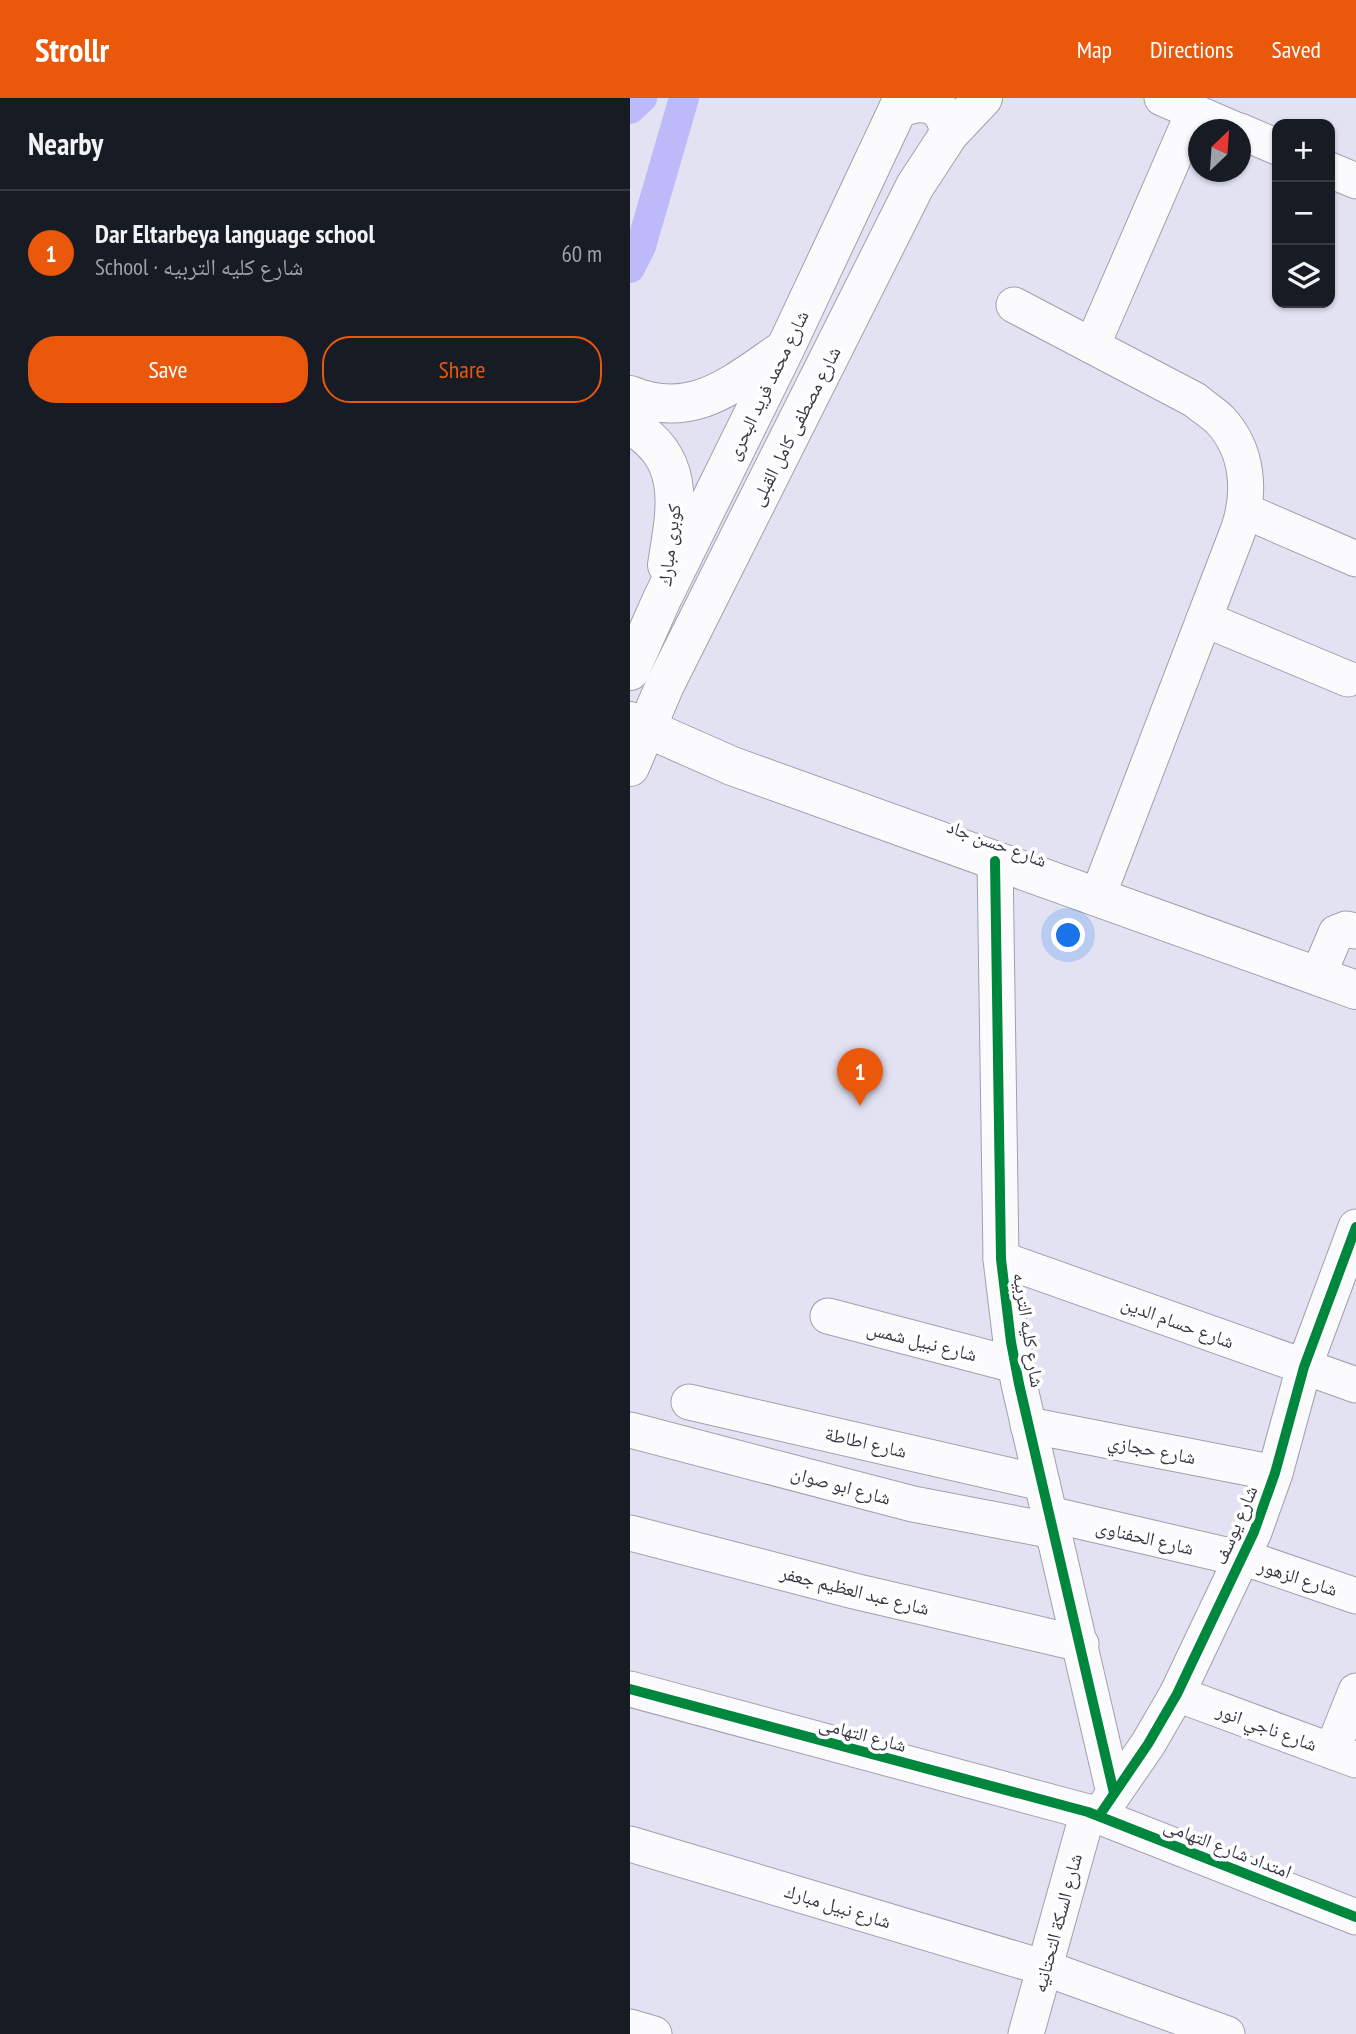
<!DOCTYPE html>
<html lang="en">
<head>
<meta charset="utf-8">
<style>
	:root { --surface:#171b24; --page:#20242c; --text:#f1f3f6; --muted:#9ea1a6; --line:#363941; --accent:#ea580c }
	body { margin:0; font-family:"PT Sans Narrow","Noto Naskh Arabic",sans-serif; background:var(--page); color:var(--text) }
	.controls { position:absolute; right:21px; top:21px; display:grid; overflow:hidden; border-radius:14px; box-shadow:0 2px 5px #0004 }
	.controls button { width:63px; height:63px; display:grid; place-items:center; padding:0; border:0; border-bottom:2px solid var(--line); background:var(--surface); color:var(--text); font:35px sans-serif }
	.compass { position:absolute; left:558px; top:21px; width:63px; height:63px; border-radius:50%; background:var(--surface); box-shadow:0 2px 5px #0004; rotate:25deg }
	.you { position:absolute; left:439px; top:838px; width:24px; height:24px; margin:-18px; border:5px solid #fff; border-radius:50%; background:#1a73e8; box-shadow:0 0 0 10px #1a73e833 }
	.badge { display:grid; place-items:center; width:46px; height:46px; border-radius:50%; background:var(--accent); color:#fff; font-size:23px; font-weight:700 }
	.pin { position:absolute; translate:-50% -58px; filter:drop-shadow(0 2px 4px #0008) }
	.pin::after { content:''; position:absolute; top:37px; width:24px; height:21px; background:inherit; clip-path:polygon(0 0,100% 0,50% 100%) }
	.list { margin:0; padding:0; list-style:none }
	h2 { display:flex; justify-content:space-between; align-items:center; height:91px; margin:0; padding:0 28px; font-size:30px }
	h2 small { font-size:23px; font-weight:400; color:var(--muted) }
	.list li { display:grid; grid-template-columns:46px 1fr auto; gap:21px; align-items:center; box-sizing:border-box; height:126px; padding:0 28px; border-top:2px solid var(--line) }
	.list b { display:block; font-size:26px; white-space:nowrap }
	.list p { margin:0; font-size:23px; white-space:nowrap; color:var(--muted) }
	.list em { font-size:23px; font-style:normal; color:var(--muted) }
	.actions { display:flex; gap:14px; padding:21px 28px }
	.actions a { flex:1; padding:16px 0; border:2px solid var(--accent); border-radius:28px; text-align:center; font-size:24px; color:var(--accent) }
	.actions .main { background:var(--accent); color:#fff }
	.icon { flex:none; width:38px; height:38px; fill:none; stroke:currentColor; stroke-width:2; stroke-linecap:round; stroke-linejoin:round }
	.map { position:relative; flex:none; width:726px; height:1936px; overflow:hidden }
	header { display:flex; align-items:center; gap:42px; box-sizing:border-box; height:98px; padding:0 35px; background:var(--accent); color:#fff }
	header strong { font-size:33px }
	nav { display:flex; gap:38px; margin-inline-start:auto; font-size:24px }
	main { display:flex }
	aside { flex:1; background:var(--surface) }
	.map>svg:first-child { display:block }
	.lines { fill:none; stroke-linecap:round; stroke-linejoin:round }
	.canal { stroke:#beb9f9; stroke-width:30 }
	.minor-casing { stroke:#a0a0ad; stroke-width:37 }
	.major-casing { stroke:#a0a0ad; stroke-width:40 }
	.minor { stroke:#fbfbfd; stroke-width:35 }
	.major { stroke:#fbfbfd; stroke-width:38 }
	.cycleway-casing { stroke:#fff; stroke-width:15 }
	.cycleway { stroke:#00873e; stroke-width:10 }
	.labels { text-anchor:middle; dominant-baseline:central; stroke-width:7; stroke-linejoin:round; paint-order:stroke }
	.street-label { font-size:19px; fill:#373642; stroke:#fff }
</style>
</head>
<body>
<header>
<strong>Strollr</strong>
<nav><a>Map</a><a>Directions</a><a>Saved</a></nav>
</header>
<main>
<aside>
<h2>Nearby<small></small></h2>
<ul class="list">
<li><span class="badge">1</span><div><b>Dar Eltarbeya language school</b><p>School · شارع كليه التربيه</p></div><em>60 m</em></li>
</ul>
<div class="actions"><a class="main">Save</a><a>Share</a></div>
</aside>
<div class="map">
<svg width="726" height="1936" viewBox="0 0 726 1936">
	<rect width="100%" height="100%" fill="#e2e2f3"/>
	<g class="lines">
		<g class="canal">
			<path d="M0,11L12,0"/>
			<path d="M0,170L11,148L54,0"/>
		</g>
		<g class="minor-casing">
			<g id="minor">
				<path d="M532,0L606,32"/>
				<path d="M610,33L647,49"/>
				<path d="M700,72L726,83"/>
				<path d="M384,207L565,302C573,309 583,315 590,322C618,352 621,393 609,430L467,800"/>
				<path d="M462,248L564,13"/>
				<path d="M615,413L726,461"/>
				<path d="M574,521L718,581"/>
				<path d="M365,763L371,1161L381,1244L389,1286L484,1695"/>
				<path d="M688,878L706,835L716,831L726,833"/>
				<path d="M371,1161L726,1287"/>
				<path d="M198,1218L385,1267"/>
				<path d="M59,1304L412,1385"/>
				<path d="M398,1327L645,1375"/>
				<path d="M0,1332L283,1406L424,1433"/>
				<path d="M419,1416L630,1465L726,1498"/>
				<path d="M0,1435L224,1493L451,1546"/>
				<path d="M0,1591L458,1714L726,1819"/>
				<path d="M547,1596L726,1662"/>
				<path d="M702,1653L726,1593"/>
				<path d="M476,1707L518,1646L547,1596L624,1434L645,1375L674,1269L726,1129"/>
				<path d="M0,1746L415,1870L597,1936"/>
				<path d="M0,1929L24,1936"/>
				<path d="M396,1936L458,1714"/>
			</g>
		</g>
		<g class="major-casing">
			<g id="major">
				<path d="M268,11C295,0 315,4 319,36"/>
				<path d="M0,297C63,323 104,285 153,252"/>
				<path d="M0,327C58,361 46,410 37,467"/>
				<path d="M0,573L32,501L155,251L273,0"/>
				<path d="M0,623L102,668L726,892"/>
				<path d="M0,669L35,587L285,88L319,36L353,0"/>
			</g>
		</g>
		<use href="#minor" class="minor"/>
		<use href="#major" class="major"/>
		<g class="cycleway-casing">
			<g id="cycleway">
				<path d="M365,763L371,1161L381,1244L389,1286L484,1695"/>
				<path d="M0,1591L458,1714L726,1819"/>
				<path d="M469,1718L518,1646L547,1596L624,1434L645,1375L674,1269L726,1129"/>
			</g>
		</g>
		<use href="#cycleway" class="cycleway"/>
	</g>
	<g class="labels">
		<g class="street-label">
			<text transform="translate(137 287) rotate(-64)">شارع محمد فريد البحرى</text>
			<text transform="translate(165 328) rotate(-63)">شارع مصطفى كامل القبلى</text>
			<text transform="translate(39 447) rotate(-83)">كوبرى مبارك</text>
			<text transform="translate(367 745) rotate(20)">شارع حسن جاد</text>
			<text transform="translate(548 1224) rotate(20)">شارع حسام الدين</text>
			<text transform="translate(399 1232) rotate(81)">شارع كليه التربيه</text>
			<text transform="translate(292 1243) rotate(14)">شارع نبيل شمس</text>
			<text transform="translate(236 1344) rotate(13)">شارع اطاطة</text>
			<text transform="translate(522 1351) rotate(11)">شارع حجازي</text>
			<text transform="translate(211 1387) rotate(15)">شارع ابو صوان</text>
			<text transform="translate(605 1427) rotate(-67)">شارع يوسف</text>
			<text transform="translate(515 1439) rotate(13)">شارع الحفناوى</text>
			<text transform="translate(668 1479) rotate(18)">شارع الزهور</text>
			<text transform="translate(225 1492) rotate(14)">شارع عبد العظيم جعفر</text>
			<text transform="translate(637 1629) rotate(20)">شارع ناجي انور</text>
			<text transform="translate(233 1636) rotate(15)">شارع التهامى</text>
			<text transform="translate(598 1750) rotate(21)">امتداد شارع التهامى</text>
			<text transform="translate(208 1808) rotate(17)">شارع نبيل مبارك</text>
			<text transform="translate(427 1825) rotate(-75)">شارع السكة التحتانيه</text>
		</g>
	</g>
</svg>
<div class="controls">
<button>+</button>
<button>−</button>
<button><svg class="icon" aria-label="layers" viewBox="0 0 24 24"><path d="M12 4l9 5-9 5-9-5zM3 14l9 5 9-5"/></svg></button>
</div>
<svg class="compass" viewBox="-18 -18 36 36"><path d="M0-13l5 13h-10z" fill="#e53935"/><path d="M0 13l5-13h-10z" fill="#9ea1a6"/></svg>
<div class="you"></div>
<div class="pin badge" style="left:230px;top:1008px">1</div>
</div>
</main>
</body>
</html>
